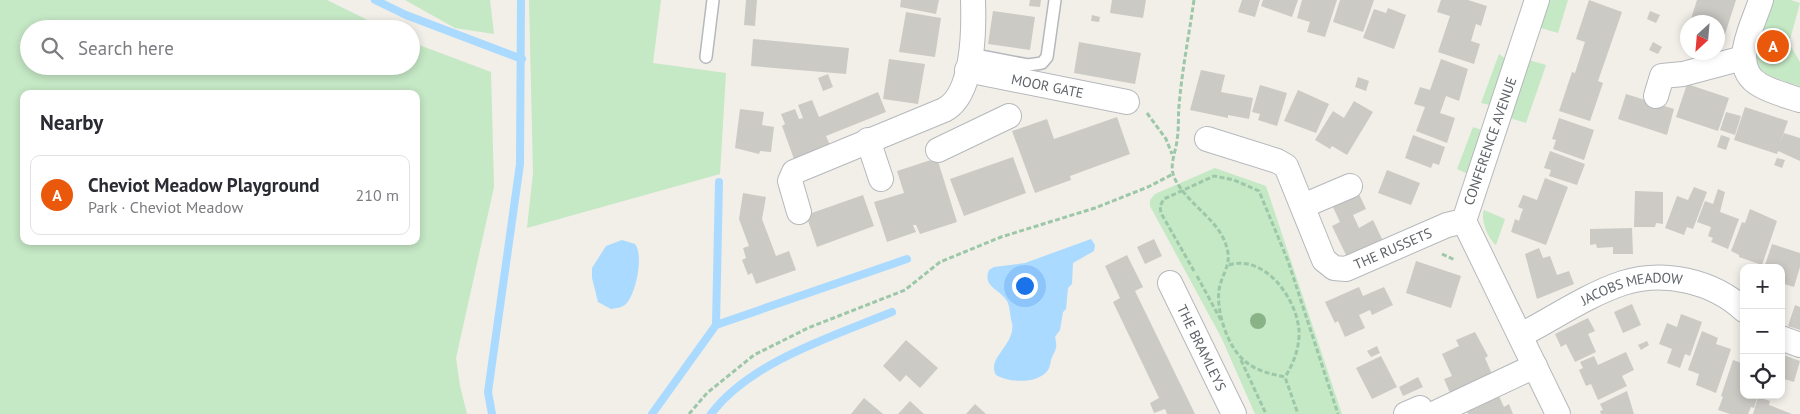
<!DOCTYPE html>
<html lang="en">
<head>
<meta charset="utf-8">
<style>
	:root { --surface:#fff; --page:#f2f2f3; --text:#2b2b33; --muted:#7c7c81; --line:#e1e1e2; --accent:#ea580c }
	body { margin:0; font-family:"PT Sans",sans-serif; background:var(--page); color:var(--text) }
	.controls { position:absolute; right:15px; bottom:15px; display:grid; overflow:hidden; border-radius:10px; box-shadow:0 2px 8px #0003 }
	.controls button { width:45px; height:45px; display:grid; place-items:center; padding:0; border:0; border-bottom:1px solid var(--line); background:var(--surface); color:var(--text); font:25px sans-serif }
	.compass { position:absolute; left:1680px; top:15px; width:45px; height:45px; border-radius:50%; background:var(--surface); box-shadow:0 2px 8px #0003; rotate:206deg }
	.you { position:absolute; left:1024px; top:285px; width:18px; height:18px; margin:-12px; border:4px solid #fff; border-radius:50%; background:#1a73e8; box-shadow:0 0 0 8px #1a73e833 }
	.badge { display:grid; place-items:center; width:32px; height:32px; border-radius:50%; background:var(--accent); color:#fff; font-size:16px; font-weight:700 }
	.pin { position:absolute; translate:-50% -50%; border:2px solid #fff; box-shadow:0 1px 5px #0006 }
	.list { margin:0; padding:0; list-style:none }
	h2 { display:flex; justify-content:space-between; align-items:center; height:65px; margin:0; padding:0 20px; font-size:21px }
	h2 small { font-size:16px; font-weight:400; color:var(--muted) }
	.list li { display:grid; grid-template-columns:32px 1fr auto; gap:15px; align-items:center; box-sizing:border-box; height:80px; margin:0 10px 10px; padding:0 10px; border:1px solid var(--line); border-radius:10px }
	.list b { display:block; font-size:19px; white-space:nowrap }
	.list p { margin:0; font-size:16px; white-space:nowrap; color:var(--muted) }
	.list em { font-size:16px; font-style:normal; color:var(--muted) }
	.icon { flex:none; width:28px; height:28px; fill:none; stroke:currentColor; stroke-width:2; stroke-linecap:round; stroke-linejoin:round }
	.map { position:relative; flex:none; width:1800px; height:414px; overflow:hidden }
	.search { position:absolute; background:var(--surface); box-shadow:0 2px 8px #0003; left:20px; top:20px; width:400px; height:55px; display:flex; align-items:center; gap:12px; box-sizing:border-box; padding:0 18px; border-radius:28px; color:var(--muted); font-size:19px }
	.panel { position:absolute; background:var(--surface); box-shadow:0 2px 8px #0003; left:20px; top:90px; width:400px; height:155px; border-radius:10px }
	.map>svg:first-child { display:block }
	.green { fill:#c5e8c5; fill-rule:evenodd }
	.water { fill:#aadaff }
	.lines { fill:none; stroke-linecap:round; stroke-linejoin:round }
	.stream { stroke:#aadaff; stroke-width:8 }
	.building { fill:#cccac5 }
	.service-casing { stroke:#b5b8bc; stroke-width:14 }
	.minor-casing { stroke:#b5b8bc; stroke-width:26 }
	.path { stroke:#9cc7a9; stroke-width:3; stroke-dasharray:5 2.5; stroke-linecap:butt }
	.service { stroke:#fff; stroke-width:11 }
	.minor { stroke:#fff; stroke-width:24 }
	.tree { fill:#89b387 }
	.labels { text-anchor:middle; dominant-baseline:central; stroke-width:4.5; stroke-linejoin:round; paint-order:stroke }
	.street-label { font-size:14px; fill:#5f6368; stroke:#fff }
</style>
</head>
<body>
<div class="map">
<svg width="1800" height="414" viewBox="0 0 1800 414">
	<rect width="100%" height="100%" fill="#f1efe8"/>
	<g class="green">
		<path d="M0,0H327L386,29H29V66H411V42L491,72L494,187L456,358L460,386L467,414H0ZM24,94H416V241H24Z"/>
		<path d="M405,0H490L494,34L455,28Z"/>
		<path d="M529,0H661L653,63L726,73L720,174L527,228L533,173Z"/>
		<path d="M1550,0H1568L1558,33L1541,28Z"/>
		<path d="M1771,0H1791L1800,3L1789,43L1800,62V86C1789,82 1772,79 1763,71C1745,55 1765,19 1771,0Z"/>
		<path d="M1499,54L1506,59L1490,105L1481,103Z"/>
		<path d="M1529,60L1546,65L1526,123L1510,118Z"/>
		<path d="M1473,127L1484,131L1468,174L1457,169Z"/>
		<path d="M1215,168L1266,186L1342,414H1255L1222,339L1150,206V200L1155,194Z"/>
		<path d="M1484,210L1505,219L1496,245C1488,239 1480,219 1484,210Z"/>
	</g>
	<g class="water">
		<path d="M1091,239L1095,245L1094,251L1073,263L1072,284L1068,288L1066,309L1063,312L1060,330L1055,337C1057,346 1057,347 1053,355C1050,360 1051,365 1048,370C1038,384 1010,383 996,375C986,358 1016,345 1012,323C1010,317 1010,306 1007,301C1000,289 982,287 989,270L994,267L1025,263Z"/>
		<path d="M622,240L635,244C644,255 636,294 626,304C622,308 616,308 611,309L598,302L592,278V268L606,246Z"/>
	</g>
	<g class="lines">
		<g class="stream">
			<path d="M375,0L406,15L522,59"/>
			<path d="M716,325L719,182"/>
			<path d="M492,414L488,392L520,164L521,0"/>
			<path d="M652,414L716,325L907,259"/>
			<path d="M711,414C750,362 833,336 892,312"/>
		</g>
	</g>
	<g class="building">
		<path d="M746,0H757L755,26L744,25Z"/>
		<path d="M901,0H939L936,14L900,7Z"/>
		<path d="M1030,0H1041L1040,7L1029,6Z"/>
		<path d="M1112,0H1146L1143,18L1110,13Z"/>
		<path d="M1242,0H1260L1255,17L1238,12Z"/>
		<path d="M1263,0H1298L1292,17L1261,6Z"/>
		<path d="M1302,0H1337L1325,37L1307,32L1310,22L1297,18Z"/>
		<path d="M1340,0H1374L1363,32L1333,22Z"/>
		<path d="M1441,0H1468L1487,6L1481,26L1476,24L1471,41L1480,44L1474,64L1438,52L1450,16L1437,12Z"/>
		<path d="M1589,0L1622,12L1598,81L1603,83L1590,121L1559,111L1572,72L1575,73L1585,42L1576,39Z"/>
		<path d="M1697,0H1736L1718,56L1708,53L1718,52V22H1690Z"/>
		<path d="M1388,8L1406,15L1394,49L1363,38L1374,9L1386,13Z"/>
		<path d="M993,11L1035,17L1030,50L988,44Z"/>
		<path d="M1650,11L1660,15L1656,23L1647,19Z"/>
		<path d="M906,12L941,18L935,57L899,52Z"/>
		<path d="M1092,15L1100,17L1099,22L1091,21Z"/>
		<path d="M753,39L849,48L846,74L751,66Z"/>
		<path d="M1079,42L1141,53L1135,84L1074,73Z"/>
		<path d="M1653,42L1662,47L1658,54L1649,50Z"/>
		<path d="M889,59L925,64L918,104L883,99Z"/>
		<path d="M1441,59L1468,69L1459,101L1446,96L1440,113L1455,118L1447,143L1416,131L1425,107L1414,104L1420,87L1430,90Z"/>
		<path d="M1201,70L1225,75L1221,92L1253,98L1249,119L1228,115V118L1190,110Z"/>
		<path d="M828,74L833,87L823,91L818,78Z"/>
		<path d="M1358,77L1369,81L1366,91L1355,87Z"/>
		<path d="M1687,84L1729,98L1718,131L1676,117Z"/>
		<path d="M1260,85L1287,93L1277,126L1258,120L1260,114L1252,112Z"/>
		<path d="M1298,90L1329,104L1316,133L1284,121Z"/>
		<path d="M878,92L886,112L826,136L830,145L794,159L782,126L785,124L781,114L795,109L799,119L803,118L798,105L812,100L819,117Z"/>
		<path d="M1626,94L1674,109L1667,135L1618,119Z"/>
		<path d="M1354,101L1373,112L1347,155L1332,146L1330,149L1315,140L1333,111L1344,118Z"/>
		<path d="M1745,107L1788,121L1779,146L1784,133L1800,138V161L1778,151L1777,154L1734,140Z"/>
		<path d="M740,109L764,112L762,125L774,127L771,152L760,151L759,154L735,148Z"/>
		<path d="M1726,112L1741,116L1735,135L1720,130Z"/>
		<path d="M1117,117L1130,154L1070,176L1071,180L1035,193L1012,131L1047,119L1054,139Z"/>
		<path d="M1559,118L1594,130L1584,160L1553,149L1556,140L1552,139Z"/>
		<path d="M1413,135L1445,147L1439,165L1433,163L1431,168L1405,158Z"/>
		<path d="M1721,135L1730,138L1726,150L1717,147Z"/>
		<path d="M1550,151L1585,164L1577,185L1549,176L1551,170L1544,168Z"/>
		<path d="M1013,157L1026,193L964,216L950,179Z"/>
		<path d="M937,158L957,222L920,234L916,225H913L916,232L887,242L874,202L904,193L897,171Z"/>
		<path d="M1777,158L1785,160L1782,168L1774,165Z"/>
		<path d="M1387,170L1420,183L1411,205L1378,193Z"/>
		<path d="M1545,178L1568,187L1546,245L1511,232L1515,219L1519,221L1521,214L1523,209L1518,207L1523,195L1537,200Z"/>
		<path d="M1694,187L1707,192L1693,229L1687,227L1684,235L1665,228L1677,196L1688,200Z"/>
		<path d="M1718,189L1725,192L1720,212L1739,219L1728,249L1711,242L1713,238L1708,236L1711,227L1697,222L1705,201L1713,204Z"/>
		<path d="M1635,191L1663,192V224L1656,223L1655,227H1634Z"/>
		<path d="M1358,192L1366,209L1353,215L1359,228L1373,220L1383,241L1348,259L1332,226L1340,222L1332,205Z"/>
		<path d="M743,193L766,197L762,219L776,256L789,251L796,270L756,284L752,273L748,275L742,260L746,258L743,248L749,246L739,219Z"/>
		<path d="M863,195L874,226L817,247L806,215Z"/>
		<path d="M1750,209L1777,221L1762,265L1739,257V255L1731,251L1742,222L1745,223Z"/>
		<path d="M1632,228L1633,254H1613V247L1597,248L1596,244L1590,245V229Z"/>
		<path d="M1154,239L1162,256L1145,264L1137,247Z"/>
		<path d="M1772,244L1800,253V267L1794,287L1781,283V268H1764Z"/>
		<path d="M1539,248L1543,258L1550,256L1557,275L1569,271L1574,284L1537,299L1525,254Z"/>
		<path d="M1127,255L1143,287L1135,291L1195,414H1167L1165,409L1154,413L1150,403L1159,398L1113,302L1120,298L1105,266Z"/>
		<path d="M1416,261L1461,276L1451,308L1406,293Z"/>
		<path d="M1359,287L1363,296L1384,287L1393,305L1372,315L1370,310L1359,315L1365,328L1345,337L1338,321L1335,323L1325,302Z"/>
		<path d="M1632,304L1641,325L1623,333L1614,312Z"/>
		<path d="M1795,305L1800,307V330L1788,326Z"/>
		<path d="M1681,314L1702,322L1690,356L1685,354L1680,368L1667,363L1672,349L1659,344L1667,323L1677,327Z"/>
		<path d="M1588,318L1595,331L1588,334L1596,352L1575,362L1566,344L1561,347L1555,334Z"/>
		<path d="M1702,331L1718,338L1716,344L1731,349L1716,393L1696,385L1699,374L1688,370Z"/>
		<path d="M1475,332L1488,356L1485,358L1492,374L1450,393L1444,379L1452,376L1442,354L1459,346L1456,340Z"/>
		<path d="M906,340L938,368L920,388L906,375L900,382L883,366Z"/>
		<path d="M1647,341L1649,345L1641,350L1638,345Z"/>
		<path d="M1377,346L1380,353L1371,357L1367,351Z"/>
		<path d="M1626,352L1634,370L1622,376L1627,386L1598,400L1591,384L1586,386L1579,370L1583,368L1580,362L1594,356L1598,365Z"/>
		<path d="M1781,354L1800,361L1794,382L1781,378Z"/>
		<path d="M1381,356L1397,387L1372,399L1356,368Z"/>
		<path d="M1733,360L1744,364V395H1758L1754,408L1751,407L1748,414H1730L1718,410L1723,397L1721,396Z"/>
		<path d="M1418,377L1423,387L1403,396L1399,387Z"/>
		<path d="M1627,391L1634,414H1601L1600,411L1603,410L1600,404Z"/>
		<path d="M1498,394L1504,407L1509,404L1513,414H1468L1466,409Z"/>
		<path d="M1758,397L1770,401L1769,405L1792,414H1753Z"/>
		<path d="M864,398L883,414H851Z"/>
		<path d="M910,401L924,414H898Z"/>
		<path d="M975,404L986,414H966Z"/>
	</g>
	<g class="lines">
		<g class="service-casing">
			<g id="service">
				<path d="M970,54L1028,65L1042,63L1047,57L1055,0"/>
				<path d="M706,57L713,0"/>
			</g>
		</g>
		<g class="minor-casing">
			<g id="minor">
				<path d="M1537,0L1464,221L1558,414"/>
				<path d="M1761,0C1753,26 1728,67 1760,85C1772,92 1787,96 1800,100"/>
				<path id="s1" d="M967,70L1127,102"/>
				<path d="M1656,96L1662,76L1683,74L1743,58"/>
				<path id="s2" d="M1207,139L1277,161L1286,166L1324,260L1334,268L1346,269L1447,225L1464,221"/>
				<path d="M868,140L881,179"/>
				<path d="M938,150L1009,116"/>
				<path d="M1303,206L1350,186"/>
				<path d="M799,212L790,181L794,172L944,110C974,95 974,29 973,0"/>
				<path id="s3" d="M1170,283L1234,414"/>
				<path id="s4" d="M1521,335C1554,318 1587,295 1623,283C1664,270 1713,281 1744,310"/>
				<path d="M1781,338L1800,345"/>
				<path d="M1406,414L1420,408L1423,414"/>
				<path d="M1433,414L1535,366"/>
			</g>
		</g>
		<g class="path">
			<path d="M1194,0C1189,35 1182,70 1179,106C1178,117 1179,129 1177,140C1176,152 1169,164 1174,177C1187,206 1223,220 1228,253C1230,267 1221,276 1219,290C1216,311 1228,349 1246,362C1257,371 1271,374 1285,377L1298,414"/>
			<path d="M1147,113L1166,139L1172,154"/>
			<path d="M1442,254L1455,260"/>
			<path d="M1229,265C1264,254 1296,297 1299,330C1300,346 1294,363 1285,377"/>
			<path d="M1194,271L1161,213L1160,206L1164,199L1214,176L1234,180L1259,191L1288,261L1338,414"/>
			<path d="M1197,276L1222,322"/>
			<path d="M1241,360L1266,414"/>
			<path d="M689,414L707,393L754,355L808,328L905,290L940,262L1001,237L1095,208L1148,187L1173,174"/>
		</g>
		<use href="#service" class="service"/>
		<use href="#minor" class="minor"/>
	</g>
	<circle class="tree" cx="1258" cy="321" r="8"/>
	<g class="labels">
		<g class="street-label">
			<text stroke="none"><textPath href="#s1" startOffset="82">MOOR GATE</textPath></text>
			<text transform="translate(1490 141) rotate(-71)">CONFERENCE AVENUE</text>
			<text stroke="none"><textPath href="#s2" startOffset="261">THE RUSSETS</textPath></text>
			<text stroke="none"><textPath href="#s4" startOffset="122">JACOBS MEADOW</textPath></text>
			<text stroke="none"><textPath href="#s3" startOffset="72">THE BRAMLEYS</textPath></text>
		</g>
	</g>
</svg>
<div class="controls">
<button>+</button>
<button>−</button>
<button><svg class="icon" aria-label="locate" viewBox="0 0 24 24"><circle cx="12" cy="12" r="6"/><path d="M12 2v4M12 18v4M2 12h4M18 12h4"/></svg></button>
</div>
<svg class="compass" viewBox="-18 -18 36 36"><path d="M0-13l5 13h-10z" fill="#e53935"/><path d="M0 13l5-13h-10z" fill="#7c7c81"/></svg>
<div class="you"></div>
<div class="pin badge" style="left:1773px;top:46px">A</div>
<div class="search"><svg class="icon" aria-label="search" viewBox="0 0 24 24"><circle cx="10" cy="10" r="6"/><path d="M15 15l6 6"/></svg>Search here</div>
<section class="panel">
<h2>Nearby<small></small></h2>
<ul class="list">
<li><span class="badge">A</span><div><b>Cheviot Meadow Playground</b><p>Park · Cheviot Meadow</p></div><em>210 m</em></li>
</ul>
</section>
</div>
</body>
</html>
